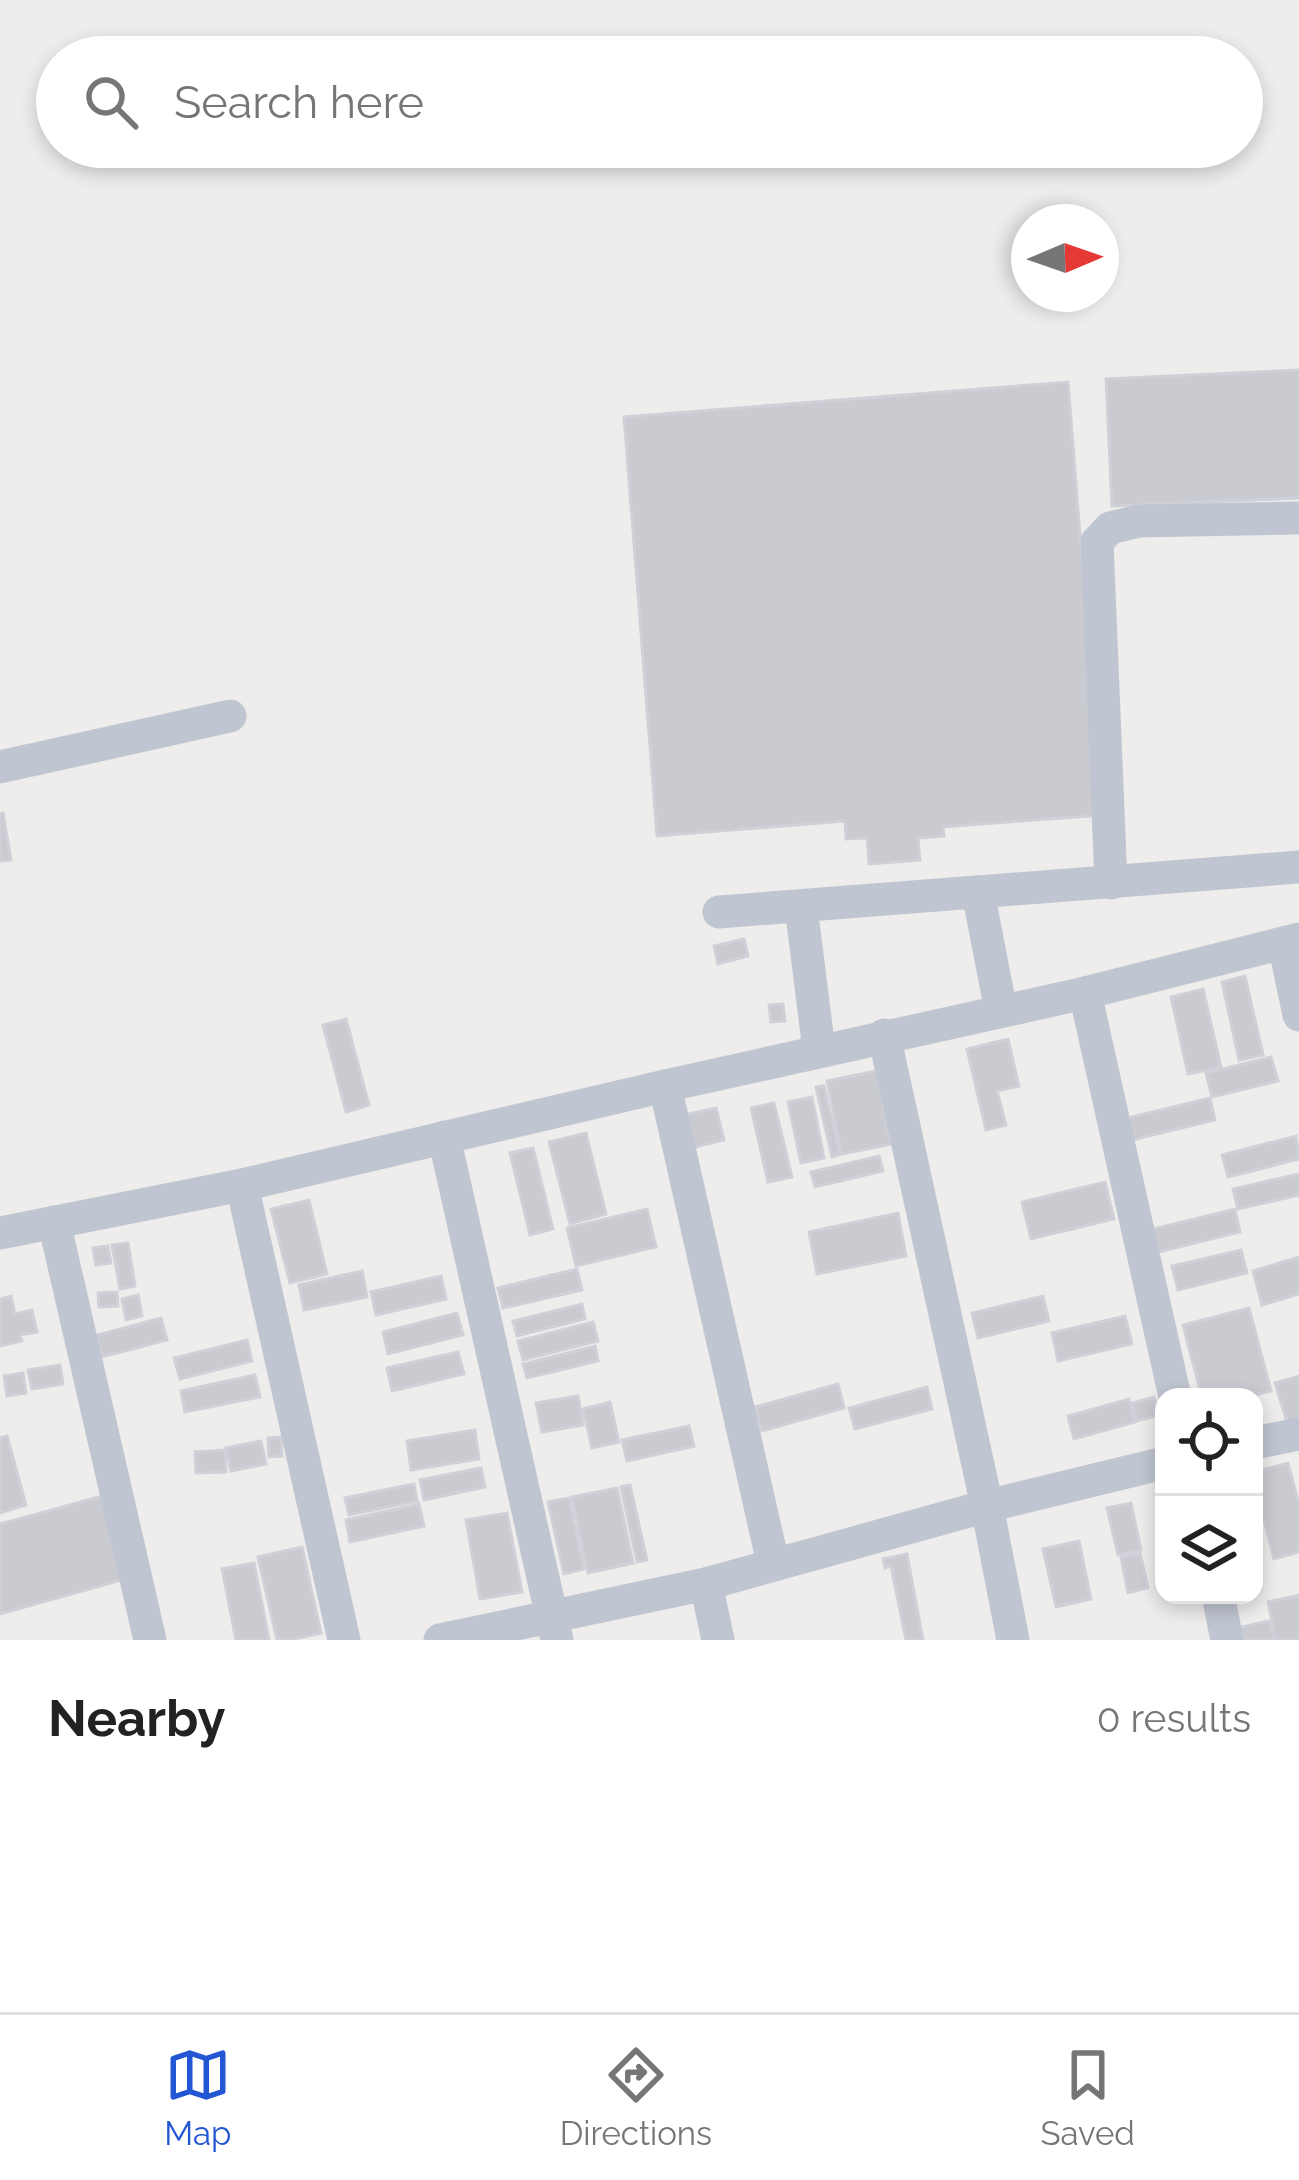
<!DOCTYPE html>
<html lang="en">
<head>
<meta charset="utf-8">
<style>
	:root { --surface:#fff; --page:#f6f6f6; --text:#222; --muted:#767676; --line:#e0e0e0; --accent:#2256d3 }
	body { margin:0; font-family:Raleway,sans-serif; background:var(--page); color:var(--text) }
	.controls { position:absolute; right:36px; bottom:36px; display:grid; overflow:hidden; border-radius:24px; box-shadow:0 6px 18px #0003 }
	.controls button { width:108px; height:108px; display:grid; place-items:center; padding:0; border:0; border-bottom:3px solid var(--line); background:var(--surface); color:var(--text); font:60px sans-serif }
	.compass { position:absolute; left:1011px; top:204px; width:108px; height:108px; border-radius:50%; background:var(--surface); box-shadow:0 6px 18px #0003; rotate:88deg }
	.list { margin:0; padding:0; list-style:none }
	h2 { display:flex; justify-content:space-between; align-items:center; height:156px; margin:0; padding:0 48px; font-size:51px }
	h2 small { font-size:39px; font-weight:400; color:var(--muted) }
	.icon { flex:none; width:66px; height:66px; fill:none; stroke:currentColor; stroke-width:2; stroke-linecap:round; stroke-linejoin:round }
	.map { position:relative; flex:none; width:1299px; height:1640px; overflow:hidden }
	.search { position:absolute; background:var(--surface); box-shadow:0 6px 18px #0003; left:36px; right:36px; top:36px; height:132px; display:flex; align-items:center; gap:30px; box-sizing:border-box; padding:0 42px; border-radius:66px; color:var(--muted); font-size:45px }
	.sheet { height:372px; background:var(--surface) }
	nav { display:flex; justify-content:space-around; align-items:center; box-sizing:border-box; height:168px; border-top:3px solid var(--line); background:var(--surface); font-size:33px; color:var(--muted) }
	nav a { display:grid; justify-items:center; gap:6px }
	nav .on { color:var(--accent) }
	.map>svg:first-child { display:block }
	.building { fill:#cacad1; stroke:#d0d1d8; stroke-width:3 }
	.lines { fill:none; stroke-linecap:round; stroke-linejoin:round }
	.minor { stroke:#c0c6d1; stroke-width:33 }
</style>
</head>
<body>
<div class="map">
<svg width="1299" height="1640" viewBox="0 0 1299 1640">
	<rect width="100%" height="100%" fill="#efedec"/>
	<g class="building">
		<path d="M1299,370V498L1112,506L1106,379Z"/>
		<path d="M1068,382L1102,815L943,827L944,836L918,838L920,860L869,864L867,838L846,839L845,821L657,836L624,417Z"/>
		<path d="M3,813L11,860L0,861V814Z"/>
		<path d="M744,939L748,956L718,964L714,946Z"/>
		<path d="M1245,976L1263,1055L1239,1060L1222,982Z"/>
		<path d="M1203,989L1221,1067L1188,1074L1171,997Z"/>
		<path d="M783,1004L785,1021L771,1022L769,1005Z"/>
		<path d="M346,1019L369,1105L346,1112L323,1025Z"/>
		<path d="M1008,1039L1019,1086L997,1091L1006,1125L986,1130L967,1049Z"/>
		<path d="M1271,1057L1278,1081L1212,1097L1206,1073Z"/>
		<path d="M876,1071L891,1144L842,1154L827,1081Z"/>
		<path d="M824,1086L840,1155L832,1157L816,1087Z"/>
		<path d="M812,1097L824,1158L801,1163L788,1102Z"/>
		<path d="M1210,1098L1215,1120L1132,1140L1127,1118Z"/>
		<path d="M774,1103L792,1177L768,1182L751,1108Z"/>
		<path d="M716,1108L724,1140L692,1148L684,1115Z"/>
		<path d="M586,1133L606,1214L570,1224L549,1142Z"/>
		<path d="M1296,1136L1299,1159L1228,1177L1222,1155Z"/>
		<path d="M533,1148L553,1229L530,1235L510,1153Z"/>
		<path d="M879,1156L883,1171L815,1187L811,1172Z"/>
		<path d="M1299,1174V1195L1238,1209L1233,1189Z"/>
		<path d="M1105,1182L1114,1219L1031,1239L1022,1202Z"/>
		<path d="M309,1200L327,1274L290,1283L271,1209Z"/>
		<path d="M647,1209L656,1247L576,1266L567,1228Z"/>
		<path d="M1235,1209L1240,1232L1159,1252L1153,1229Z"/>
		<path d="M898,1213L906,1256L817,1274L809,1232Z"/>
		<path d="M128,1243L135,1286L120,1289L112,1245Z"/>
		<path d="M108,1246L111,1263L96,1265L93,1248Z"/>
		<path d="M1241,1250L1247,1273L1178,1290L1172,1266Z"/>
		<path d="M1299,1257V1294L1262,1305L1253,1271Z"/>
		<path d="M577,1269L582,1290L503,1308L498,1288Z"/>
		<path d="M362,1271L367,1297L304,1310L299,1285Z"/>
		<path d="M441,1276L446,1299L376,1315L371,1292Z"/>
		<path d="M117,1292L118,1306L99,1307L98,1293Z"/>
		<path d="M138,1295L142,1316L126,1320L122,1299Z"/>
		<path d="M11,1296L15,1314L32,1310L37,1332L20,1335L22,1341L0,1346V1299Z"/>
		<path d="M1043,1296L1049,1321L978,1338L972,1313Z"/>
		<path d="M582,1304L585,1319L517,1336L513,1321Z"/>
		<path d="M1249,1308L1271,1391L1249,1397H1202L1183,1325Z"/>
		<path d="M457,1313L463,1335L388,1354L383,1332Z"/>
		<path d="M1125,1316L1132,1344L1058,1361L1052,1333Z"/>
		<path d="M161,1318L167,1340L102,1357L97,1335Z"/>
		<path d="M593,1322L598,1341L523,1360L518,1341Z"/>
		<path d="M247,1340L252,1361L180,1379L174,1358Z"/>
		<path d="M595,1346L598,1361L527,1378L523,1364Z"/>
		<path d="M458,1352L464,1374L392,1391L387,1368Z"/>
		<path d="M60,1365L63,1384L32,1389L28,1370Z"/>
		<path d="M23,1373L26,1393L7,1396L4,1376Z"/>
		<path d="M255,1375L260,1397L185,1412L181,1391Z"/>
		<path d="M1299,1376V1422L1288,1425L1275,1383Z"/>
		<path d="M838,1384L844,1408L762,1431L755,1407Z"/>
		<path d="M927,1387L932,1409L855,1429L849,1408Z"/>
		<path d="M578,1396L583,1425L542,1432L536,1403Z"/>
		<path d="M1154,1397L1159,1415L1137,1421L1132,1403Z"/>
		<path d="M1129,1399L1135,1422L1074,1439L1068,1416Z"/>
		<path d="M610,1402L619,1442L592,1448L583,1409Z"/>
		<path d="M689,1426L694,1446L627,1461L622,1440Z"/>
		<path d="M475,1430L479,1459L411,1470L407,1441Z"/>
		<path d="M7,1436L26,1505L0,1513V1438Z"/>
		<path d="M281,1437L282,1456L269,1457L268,1438Z"/>
		<path d="M261,1441L266,1464L231,1471L226,1448Z"/>
		<path d="M225,1450L226,1472L196,1473L195,1452Z"/>
		<path d="M1288,1463L1299,1505V1552L1274,1559L1254,1481V1472Z"/>
		<path d="M481,1468L485,1487L424,1500L420,1480Z"/>
		<path d="M414,1484L417,1501L349,1515L345,1498Z"/>
		<path d="M630,1485L647,1560L637,1562L621,1487Z"/>
		<path d="M617,1488L633,1563L588,1573L572,1497Z"/>
		<path d="M102,1496L125,1579L0,1614V1524Z"/>
		<path d="M569,1498L584,1569L564,1574L548,1502Z"/>
		<path d="M1131,1503L1141,1550L1118,1555L1107,1508Z"/>
		<path d="M419,1504L424,1526L350,1542L346,1520Z"/>
		<path d="M507,1513L522,1592L480,1599L466,1520Z"/>
		<path d="M1079,1541L1091,1599L1056,1607L1043,1549Z"/>
		<path d="M302,1547L321,1633L290,1640H277L258,1557Z"/>
		<path d="M1140,1553L1148,1588L1128,1593L1121,1557Z"/>
		<path d="M907,1554L923,1640H906L891,1566L885,1568L883,1559Z"/>
		<path d="M254,1563L269,1640H236L222,1569Z"/>
		<path d="M1299,1595V1639L1276,1640L1268,1602Z"/>
		<path d="M1269,1621L1274,1640H1239L1237,1628Z"/>
	</g>
	<g class="lines">
		<g class="minor">
			<path d="M0,767L230,716"/>
			<path d="M1111,883L1097,542L1110,528L1139,521L1299,518"/>
			<path d="M978,892L1001,1011"/>
			<path d="M801,907L819,1050"/>
			<path d="M719,912L1299,867"/>
			<path d="M1284,943L1299,1015"/>
			<path d="M1085,993L1175,1397"/>
			<path d="M884,1035L987,1506L1013,1640"/>
			<path d="M444,1137L557,1640"/>
			<path d="M242,1185L344,1640"/>
			<path d="M54,1222L150,1640"/>
			<path d="M0,1233L242,1185L665,1086"/>
			<path d="M1254,1443L1299,1434"/>
			<path d="M773,1563L665,1086L1085,993L1299,939"/>
			<path d="M706,1584L718,1640"/>
			<path d="M1218,1595L1227,1640"/>
			<path d="M440,1640L706,1584L987,1506L1164,1463"/>
		</g>
	</g>
</svg>
<div class="controls">
<button><svg class="icon" aria-label="locate" viewBox="0 0 24 24"><circle cx="12" cy="12" r="6"/><path d="M12 2v4M12 18v4M2 12h4M18 12h4"/></svg></button>
<button><svg class="icon" aria-label="layers" viewBox="0 0 24 24"><path d="M12 4l9 5-9 5-9-5zM3 14l9 5 9-5"/></svg></button>
</div>
<svg class="compass" viewBox="-18 -18 36 36"><path d="M0-13l5 13h-10z" fill="#e53935"/><path d="M0 13l5-13h-10z" fill="#767676"/></svg>
<div class="search"><svg class="icon" aria-label="search" viewBox="0 0 24 24"><circle cx="10" cy="10" r="6"/><path d="M15 15l6 6"/></svg>Search here</div>
</div>
<section class="sheet">
<h2>Nearby<small>0 results</small></h2>
<ul class="list">
</ul>
</section>
<nav>
<a class="on"><svg class="icon" aria-label="map" viewBox="0 0 24 24"><path d="M3 6l6-2 6 2 6-2v14l-6 2-6-2-6 2zM9 4v14M15 6v14"/></svg>Map</a>
<a><svg class="icon" aria-label="directions" viewBox="0 0 24 24"><path d="M12 3l9 9-9 9-9-9zM9 14v-3h6M13 9l2 2-2 2"/></svg>Directions</a>
<a><svg class="icon" aria-label="saved" viewBox="0 0 24 24"><path d="M7 4h10v16l-5-4-5 4z"/></svg>Saved</a>
</nav>
</body>
</html>
